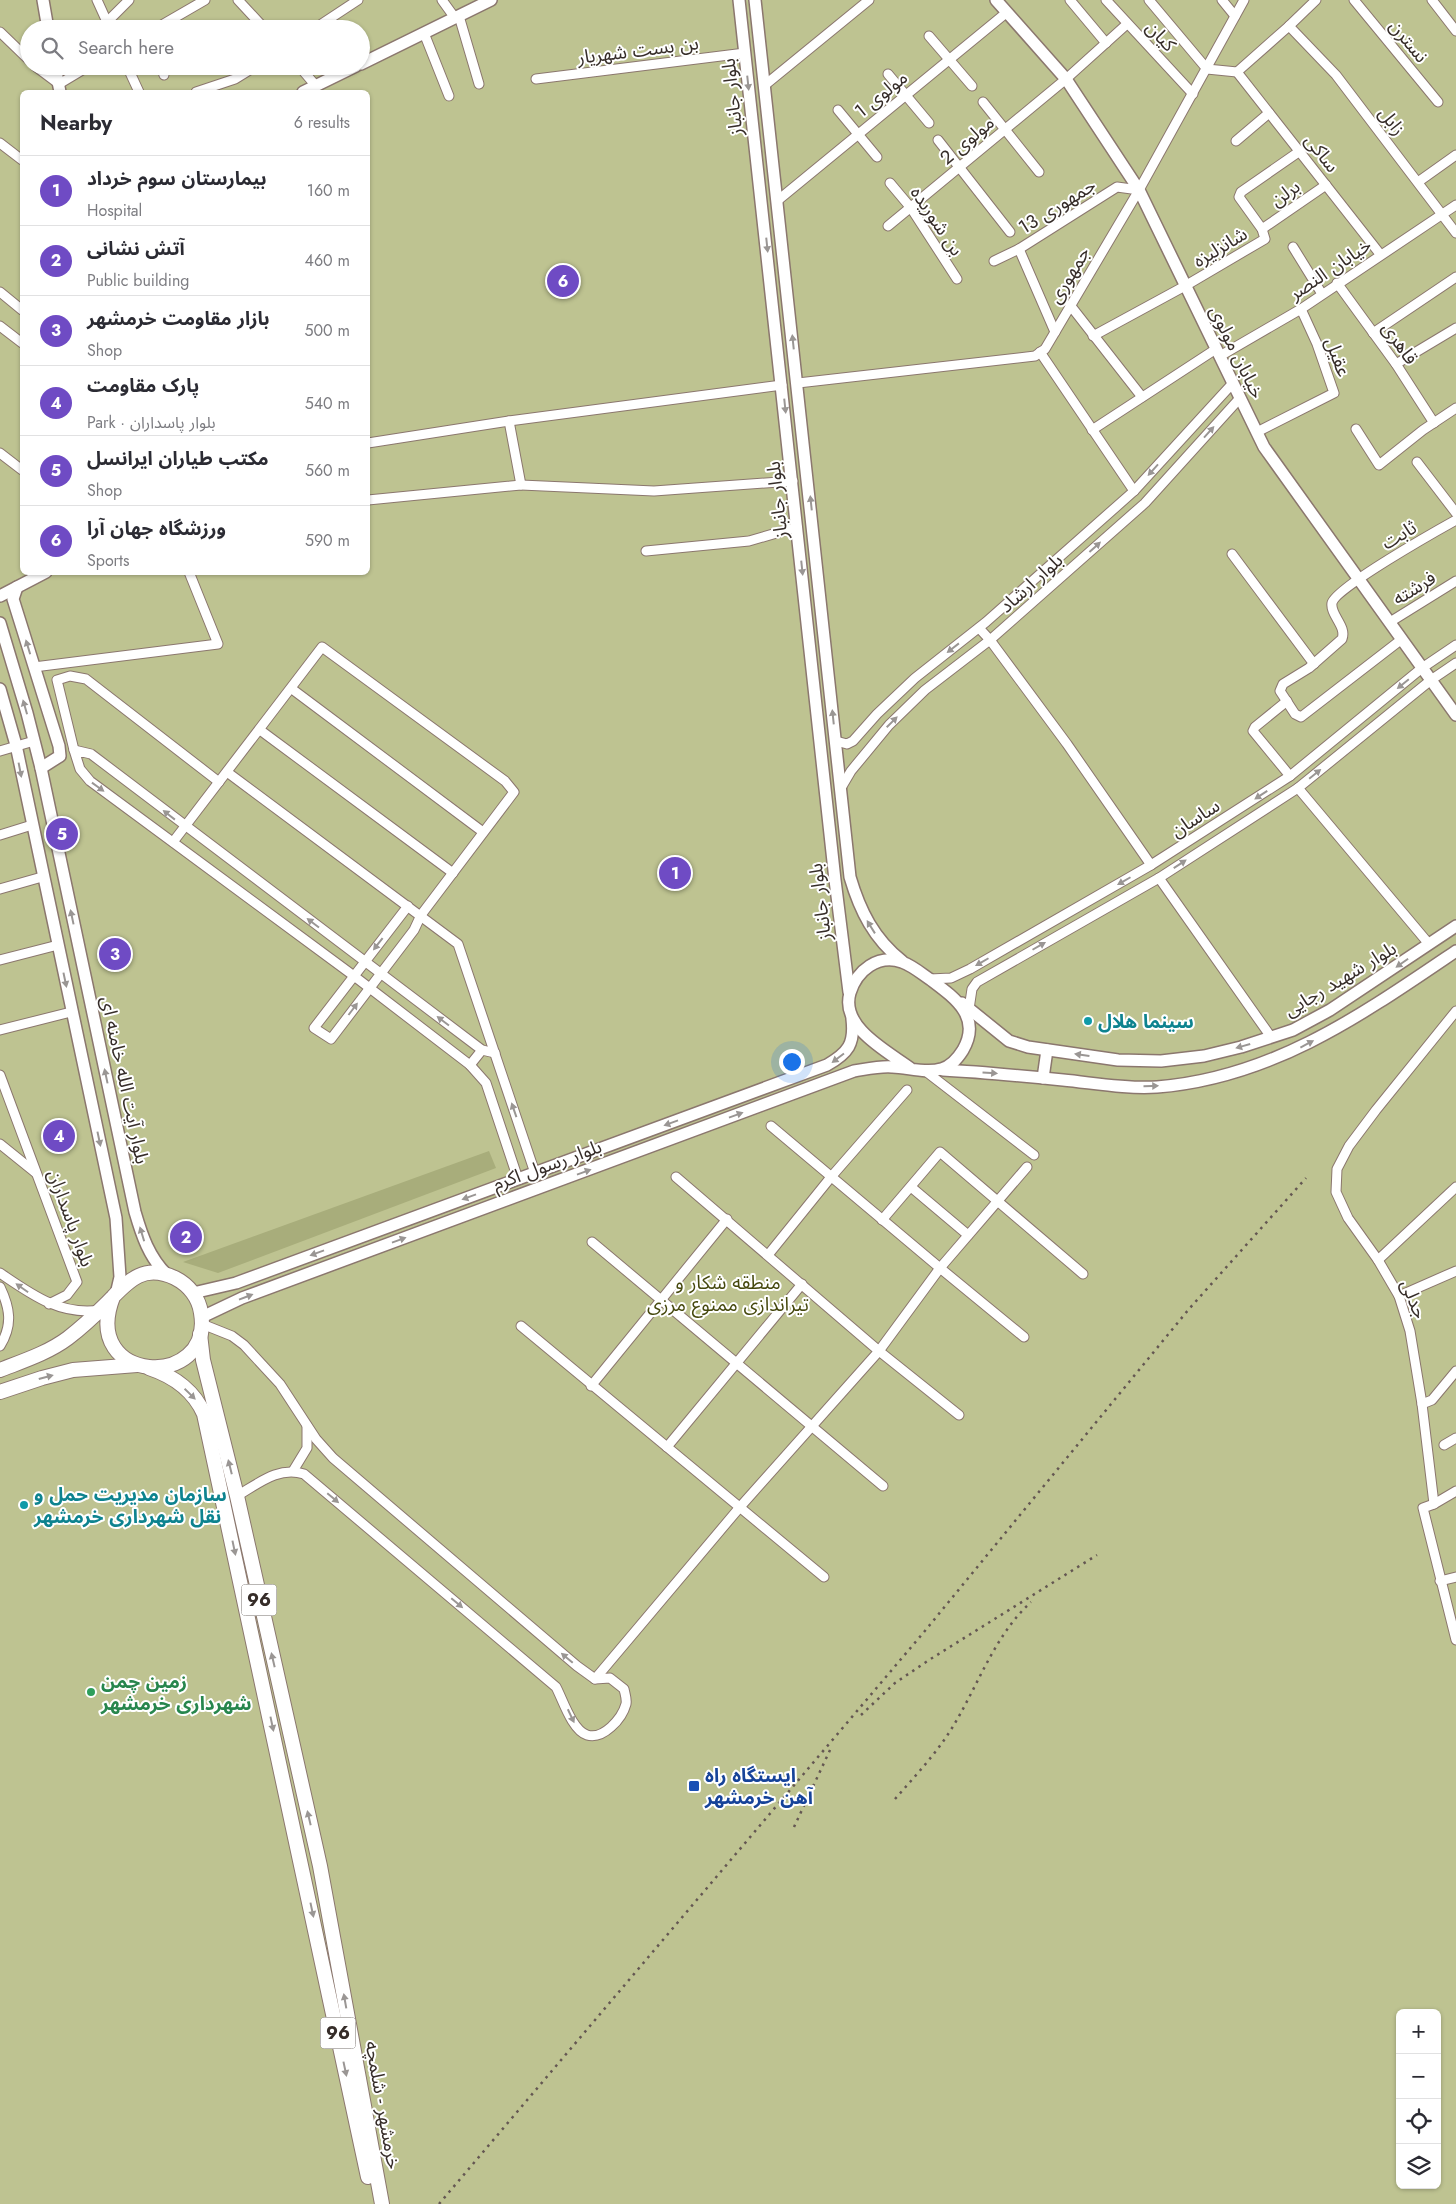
<!DOCTYPE html>
<html lang="en">
<head>
<meta charset="utf-8">
<style>
	:root { --surface:#fff; --page:#f7f7f7; --text:#2b2b33; --muted:#7c7c81; --line:#e1e1e2; --accent:#6f4bc4 }
	body { margin:0; font-family:Jost,"Noto Sans Arabic",sans-serif; background:var(--page); color:var(--text) }
	.controls { position:absolute; right:15px; bottom:15px; display:grid; overflow:hidden; border-radius:8px; box-shadow:0 1px 4px #0004 }
	.controls button { width:45px; height:45px; display:grid; place-items:center; padding:0; border:0; border-bottom:1px solid var(--line); background:var(--surface); color:var(--text); font:25px sans-serif }
	.you { position:absolute; left:791px; top:1061px; width:18px; height:18px; margin:-12px; border:4px solid #fff; border-radius:50%; background:#1a73e8; box-shadow:0 0 0 8px #1a73e833 }
	.badge { display:grid; place-items:center; width:32px; height:32px; border-radius:50%; background:var(--accent); color:#fff; font-size:16px; font-weight:700 }
	.pin { position:absolute; translate:-50% -50%; border:2px solid #fff; box-shadow:0 1px 5px #0006 }
	.list { margin:0; padding:0; list-style:none }
	h2 { display:flex; justify-content:space-between; align-items:center; height:65px; margin:0; padding:0 20px; font-size:21px }
	h2 small { font-size:16px; font-weight:400; color:var(--muted) }
	.list li { display:grid; grid-template-columns:32px 1fr auto; gap:15px; align-items:center; box-sizing:border-box; height:70px; padding:0 20px; border-top:1px solid var(--line) }
	.list b { display:block; font-size:19px; white-space:nowrap }
	.list p { margin:0; font-size:16px; white-space:nowrap; color:var(--muted) }
	.list em { font-size:16px; font-style:normal; color:var(--muted) }
	.icon { flex:none; width:28px; height:28px; fill:none; stroke:currentColor; stroke-width:2; stroke-linecap:round; stroke-linejoin:round }
	.map { position:relative; flex:none; width:1456px; height:2204px; overflow:hidden }
	.search { position:absolute; background:var(--surface); box-shadow:0 1px 4px #0004; left:20px; top:20px; width:350px; height:55px; display:flex; align-items:center; gap:12px; box-sizing:border-box; padding:0 18px; border-radius:28px; color:var(--muted); font-size:19px }
	.panel { position:absolute; background:var(--surface); box-shadow:0 1px 4px #0004; left:20px; top:90px; width:350px; height:485px; border-radius:8px }
	.map>svg:first-child { display:block }
	.green { fill:#bec391; fill-rule:evenodd }
	.forest { fill:#a8ad7b }
	.lines { fill:none; stroke-linecap:round; stroke-linejoin:round }
	.minor-casing { stroke:#8b776e; stroke-width:11 }
	.major-casing { stroke:#8b776e; stroke-width:14 }
	.highway-casing { stroke:#8b776e; stroke-width:16 }
	.minor { stroke:#fff; stroke-width:9 }
	.major { stroke:#fff; stroke-width:11 }
	.highway { stroke:#fff; stroke-width:14 }
	.rail { stroke:#645752; stroke-width:2.5; stroke-dasharray:2.5 5; stroke-linecap:butt }
	.oneway { fill:#9a9694 }
	.culture-dot { fill:#0f9aa8; stroke:#fff; stroke-width:2 }
	.leisure-dot { fill:#2e9e5b; stroke:#fff; stroke-width:2 }
	.transit-dot { fill:#1a4fb4; stroke:#fff; stroke-width:2 }
	.labels { text-anchor:middle; dominant-baseline:central; stroke-width:4; stroke-linejoin:round; paint-order:stroke }
	.shield { fill:#fff; stroke:#726c69; stroke-width:1 }
	.shield-label { font-size:18px; font-weight:bold; fill:#362d29 }
	.street-label { font-size:19px; fill:#362d29; stroke:#fff }
	.culture-label { font-size:19px; font-weight:bold; fill:#0d838f; stroke:#fff; text-anchor:start }
	.park-label { font-size:19px; fill:#45480d; stroke:#fff }
	.leisure-label { font-size:19px; font-weight:bold; fill:#27864d; stroke:#fff; text-anchor:start }
	.transit-label { font-size:19px; font-weight:bold; fill:#164399; stroke:#fff; text-anchor:start }
</style>
</head>
<body>
<div class="map">
<svg width="1456" height="2204" viewBox="0 0 1456 2204">
	<rect width="100%" height="100%" fill="#f8e1d6"/>
	<path class="green" d="M0,0H1456V2204H0ZM29,29H361V66H29ZM22,92H368V572H22ZM1400,2013H1437V2185H1400Z"/>
	<path class="forest" d="M489,1151L496,1168L218,1273L183,1262Z"/>
	<g class="lines">
		<g class="minor-casing">
			<g id="minor">
				<path d="M97,0L107,22"/>
				<path d="M238,0L265,29"/>
				<path d="M442,0L455,18"/>
				<path d="M1070,0L1106,43"/>
				<path d="M1106,0L1193,94"/>
				<path d="M1149,0L1207,69L1237,72L1289,26L1336,75L1456,233"/>
				<path d="M1222,0L1235,16"/>
				<path d="M1354,0L1438,102"/>
				<path d="M1432,0L1456,31"/>
				<path d="M459,16L479,84"/>
				<path d="M1289,26L1316,0"/>
				<path d="M110,29L107,22L129,0"/>
				<path d="M155,29L205,0"/>
				<path d="M314,29L358,0"/>
				<path d="M0,32L29,60"/>
				<path d="M424,33L449,96"/>
				<path d="M929,36L972,86"/>
				<path d="M35,66L59,84L89,66"/>
				<path d="M127,66L139,92"/>
				<path d="M161,66L164,75"/>
				<path d="M299,66L316,86"/>
				<path d="M1237,72L1380,254"/>
				<path d="M888,74L929,123"/>
				<path d="M536,79L745,53"/>
				<path d="M765,85L869,0"/>
				<path d="M196,92L235,79L256,66"/>
				<path d="M983,102L1039,172"/>
				<path d="M838,110L877,157"/>
				<path d="M938,140L1010,232"/>
				<path d="M1236,141L1269,113"/>
				<path d="M0,143L22,160"/>
				<path d="M1418,182L1456,155"/>
				<path d="M890,183L911,208L957,279"/>
				<path d="M777,201L1006,13"/>
				<path d="M888,226L1066,79L1127,24"/>
				<path d="M1262,229L1326,185"/>
				<path d="M1293,247L1322,294"/>
				<path d="M1019,249L1055,332"/>
				<path d="M994,261L1019,249L1117,187L1139,190"/>
				<path d="M1337,283L1396,364L1434,423"/>
				<path d="M0,292L22,310"/>
				<path d="M1070,305L1142,397"/>
				<path d="M0,326L22,343"/>
				<path d="M1373,333L1456,277"/>
				<path d="M1093,336L1185,286L1265,239L1262,229L1239,197L1241,192L1300,151"/>
				<path d="M1040,352L1134,491"/>
				<path d="M1220,356L1301,309L1456,205"/>
				<path d="M1396,364L1456,328"/>
				<path d="M798,383L1035,356L1045,349L1139,190L1244,0"/>
				<path d="M1356,429L1379,465L1423,430L1456,408"/>
				<path d="M1092,430L1216,349"/>
				<path d="M1257,432L1334,393L1317,344L1301,309"/>
				<path d="M368,443L509,421L782,385"/>
				<path d="M0,453L22,470"/>
				<path d="M1417,462L1456,513"/>
				<path d="M521,485L654,491L793,481"/>
				<path d="M368,500L521,485L509,421"/>
				<path d="M646,551L749,541L797,527"/>
				<path d="M1232,554L1314,664"/>
				<path d="M1390,622L1456,581"/>
				<path d="M979,628L990,640L1067,744L1151,865"/>
				<path d="M1402,639L1301,717L1295,714L1280,691L1283,684L1309,668L1342,639C1347,626 1330,615 1332,603C1335,588 1438,530 1456,520"/>
				<path d="M34,667L218,644L189,572"/>
				<path d="M292,689L483,832"/>
				<path d="M1287,701L1255,727L1253,731L1290,776"/>
				<path d="M260,730L453,873"/>
				<path d="M836,741L847,744L853,741L877,714L915,678L986,622L1134,491L1233,383"/>
				<path d="M74,750L57,680L70,676L86,679L219,782"/>
				<path d="M0,751L34,741"/>
				<path d="M227,772L458,944L535,1173"/>
				<path d="M841,788L851,771L889,725L925,690L990,640L1145,503L1240,398"/>
				<path d="M1298,788L1429,944"/>
				<path d="M0,835L32,825"/>
				<path d="M173,842L322,647L505,781L514,792L421,915L414,930L331,1039L314,1028L408,906"/>
				<path d="M1159,878L1271,1037"/>
				<path d="M0,889L42,877"/>
				<path d="M0,960L58,945"/>
				<path d="M930,979L951,978L970,969L1151,865L1290,776L1422,668L1456,645"/>
				<path d="M969,1009L972,989L977,982L1159,878L1298,788L1431,680L1456,663"/>
				<path d="M1456,1011L1376,1110L1349,1146L1337,1169L1336,1192L1348,1218L1378,1260L1399,1296L1410,1331L1422,1404L1434,1504L1423,1508L1456,1640"/>
				<path d="M0,1030L71,1012"/>
				<path d="M495,1053L482,1050L91,754L74,750L80,769L90,781L354,976L470,1065L486,1083L518,1179"/>
				<path d="M470,1065L482,1050"/>
				<path d="M924,1070L1034,1155"/>
				<path d="M0,1075L77,1282L67,1295L49,1304"/>
				<path d="M771,1126L940,1268L1024,1337"/>
				<path d="M0,1144L36,1173"/>
				<path d="M676,1177L879,1351L959,1415"/>
				<path d="M911,1187L968,1235"/>
				<path d="M882,1220L940,1152L1083,1274"/>
				<path d="M592,1242L883,1486"/>
				<path d="M768,1255L831,1177L907,1090"/>
				<path d="M1378,1260L1456,1187"/>
				<path d="M0,1273C31,1294 60,1316 100,1310"/>
				<path d="M0,1287C10,1308 13,1325 0,1346"/>
				<path d="M1399,1296L1456,1271"/>
				<path d="M202,1324L232,1336L244,1345L280,1384L316,1439L333,1458L577,1666L595,1679L610,1678L624,1689C625,1694 627,1699 626,1704C622,1719 603,1740 587,1735C572,1730 563,1700 556,1687L304,1474C279,1466 259,1483 237,1496"/>
				<path d="M521,1326L824,1577"/>
				<path d="M591,1386L727,1219"/>
				<path d="M1422,1404L1432,1400L1456,1371"/>
				<path d="M1444,1445L1456,1438"/>
				<path d="M667,1447L802,1284"/>
				<path d="M293,1471L307,1448V1426"/>
				<path d="M1434,1504L1456,1491"/>
				<path d="M1440,1581L1456,1577"/>
				<path d="M595,1679L740,1507L879,1351L940,1268L1027,1167"/>
			</g>
		</g>
		<g class="major-casing">
			<g id="major">
				<path d="M43,0L48,29"/>
				<path d="M739,0L835,880L849,992"/>
				<path d="M755,0L850,877C860,911 874,939 902,961"/>
				<path d="M996,0L1066,79L1139,190L1264,447L1456,715"/>
				<path d="M361,64L491,0"/>
				<path d="M55,66L60,92"/>
				<path d="M303,92L356,66"/>
				<path d="M17,587L13,599L59,746L60,756L41,768"/>
				<path d="M0,596L46,572"/>
				<path d="M0,623L27,713L41,768L135,1212C142,1236 149,1257 167,1275"/>
				<path d="M0,689L16,745L116,1218L120,1277L117,1290"/>
				<path d="M962,1003L1009,1041L1028,1047L1118,1060L1161,1061L1204,1056L1241,1047L1293,1030L1330,1010L1456,926"/>
				<path d="M943,1070C983,1072 1023,1076 1063,1080C1094,1083 1126,1089 1157,1087C1273,1078 1363,1014 1456,951"/>
				<path d="M1043,1078L1047,1050"/>
				<path d="M193,1293L236,1283L827,1065C848,1053 855,1044 852,1019"/>
				<path d="M202,1317L242,1298L854,1071C867,1069 880,1066 892,1067C907,1067 926,1074 941,1069C950,1067 958,1058 963,1050C982,1017 955,998 931,980C922,974 913,966 902,962C878,954 857,970 850,993C840,1027 887,1051 910,1068"/>
			</g>
		</g>
		<g class="highway-casing">
			<g id="highway">
				<path d="M200,1334L203,1360L237,1496L320,1866L382,2204"/>
				<path d="M149,1368C173,1376 194,1391 204,1414L368,2177"/>
				<path d="M0,1370C23,1361 48,1353 68,1338C81,1328 93,1317 105,1305C126,1284 141,1262 175,1278C189,1285 199,1298 201,1313C214,1390 79,1385 113,1297"/>
				<path d="M0,1392L42,1378L73,1370L137,1365"/>
			</g>
		</g>
		<use href="#minor" class="minor"/>
		<use href="#major" class="major"/>
		<use href="#highway" class="highway"/>
		<g class="rail">
			<path d="M861,1715L895,1683L929,1660L1097,1555"/>
			<path d="M895,1799C915,1776 936,1754 952,1728C978,1686 994,1636 1031,1602"/>
			<path d="M794,1827L831,1748"/>
			<path d="M439,2204L924,1632L1189,1309L1306,1178"/>
		</g>
	</g>
	<defs><path id="oneway-solid" d="M-6-.8H1V-3.2L6.5 0L1 3.2V.8H-6Z" transform="scale(1.25)"/></defs>
	<g class="oneway">
		<use href="#oneway-solid" transform="translate(748 83) rotate(84)"/>
		<use href="#oneway-solid" transform="translate(767 245) rotate(84)"/>
		<use href="#oneway-solid" transform="translate(793 342) rotate(-96)"/>
		<use href="#oneway-solid" transform="translate(785 406) rotate(84)"/>
		<use href="#oneway-solid" transform="translate(1209 432) rotate(-48)"/>
		<use href="#oneway-solid" transform="translate(1153 470) rotate(132)"/>
		<use href="#oneway-solid" transform="translate(811 503) rotate(-96)"/>
		<use href="#oneway-solid" transform="translate(1095 547) rotate(-42)"/>
		<use href="#oneway-solid" transform="translate(802 568) rotate(84)"/>
		<use href="#oneway-solid" transform="translate(28 647) rotate(-107)"/>
		<use href="#oneway-solid" transform="translate(953 648) rotate(142)"/>
		<use href="#oneway-solid" transform="translate(1403 684) rotate(141)"/>
		<use href="#oneway-solid" transform="translate(25 707) rotate(-106)"/>
		<use href="#oneway-solid" transform="translate(833 717) rotate(-96)"/>
		<use href="#oneway-solid" transform="translate(892 722) rotate(-45)"/>
		<use href="#oneway-solid" transform="translate(20 770) rotate(79)"/>
		<use href="#oneway-solid" transform="translate(1315 774) rotate(-39)"/>
		<use href="#oneway-solid" transform="translate(98 787) rotate(36)"/>
		<use href="#oneway-solid" transform="translate(1261 795) rotate(147)"/>
		<use href="#oneway-solid" transform="translate(169 815) rotate(-142)"/>
		<use href="#oneway-solid" transform="translate(1180 864) rotate(-33)"/>
		<use href="#oneway-solid" transform="translate(1124 881) rotate(150)"/>
		<use href="#oneway-solid" transform="translate(72 917) rotate(-102)"/>
		<use href="#oneway-solid" transform="translate(313 923) rotate(-143)"/>
		<use href="#oneway-solid" transform="translate(871 927) rotate(-122)"/>
		<use href="#oneway-solid" transform="translate(378 944) rotate(128)"/>
		<use href="#oneway-solid" transform="translate(1039 946) rotate(-30)"/>
		<use href="#oneway-solid" transform="translate(982 962) rotate(150)"/>
		<use href="#oneway-solid" transform="translate(1402 963) rotate(145)"/>
		<use href="#oneway-solid" transform="translate(65 980) rotate(78)"/>
		<use href="#oneway-solid" transform="translate(353 1009) rotate(-53)"/>
		<use href="#oneway-solid" transform="translate(443 1021) rotate(-143)"/>
		<use href="#oneway-solid" transform="translate(1307 1044) rotate(-28)"/>
		<use href="#oneway-solid" transform="translate(1243 1046) rotate(164)"/>
		<use href="#oneway-solid" transform="translate(1082 1055) rotate(-172)"/>
		<use href="#oneway-solid" transform="translate(838 1058) rotate(143)"/>
		<use href="#oneway-solid" transform="translate(990 1073) rotate(4)"/>
		<use href="#oneway-solid" transform="translate(106 1076) rotate(-102)"/>
		<use href="#oneway-solid" transform="translate(1151 1086) rotate(-1)"/>
		<use href="#oneway-solid" transform="translate(514 1110) rotate(-109)"/>
		<use href="#oneway-solid" transform="translate(736 1115) rotate(-20)"/>
		<use href="#oneway-solid" transform="translate(671 1123) rotate(160)"/>
		<use href="#oneway-solid" transform="translate(99 1139) rotate(78)"/>
		<use href="#oneway-solid" transform="translate(584 1172) rotate(-20)"/>
		<use href="#oneway-solid" transform="translate(469 1197) rotate(160)"/>
		<use href="#oneway-solid" transform="translate(142 1234) rotate(-107)"/>
		<use href="#oneway-solid" transform="translate(399 1240) rotate(-20)"/>
		<use href="#oneway-solid" transform="translate(317 1253) rotate(160)"/>
		<use href="#oneway-solid" transform="translate(22 1288) rotate(-145)"/>
		<use href="#oneway-solid" transform="translate(246 1297) rotate(-21)"/>
		<use href="#oneway-solid" transform="translate(46 1377) rotate(-15)"/>
		<use href="#oneway-solid" transform="translate(190 1394) rotate(44)"/>
		<use href="#oneway-solid" transform="translate(230 1467) rotate(-104)"/>
		<use href="#oneway-solid" transform="translate(333 1498) rotate(40)"/>
		<use href="#oneway-solid" transform="translate(234 1548) rotate(78)"/>
		<use href="#oneway-solid" transform="translate(457 1603) rotate(40)"/>
		<use href="#oneway-solid" transform="translate(567 1658) rotate(-140)"/>
		<use href="#oneway-solid" transform="translate(273 1660) rotate(-103)"/>
		<use href="#oneway-solid" transform="translate(571 1716) rotate(65)"/>
		<use href="#oneway-solid" transform="translate(272 1724) rotate(78)"/>
		<use href="#oneway-solid" transform="translate(309 1818) rotate(-103)"/>
		<use href="#oneway-solid" transform="translate(312 1910) rotate(78)"/>
		<use href="#oneway-solid" transform="translate(345 2001) rotate(-100)"/>
		<use href="#oneway-solid" transform="translate(345 2069) rotate(78)"/>
	</g>
	<g class="culture-dot">
		<circle cx="1088" cy="1021" r="5"/>
		<circle cx="24" cy="1505" r="5"/>
	</g>
	<circle class="leisure-dot" cx="91" cy="1692" r="5"/>
	<rect class="transit-dot" x="688" y="1780" width="12" height="12" rx="2.5"/>
	<g class="labels">
		<g class="shield">
			<rect x="241.5" y="1584.5" width="35" height="31" rx="4"/>
			<rect x="320.5" y="2017.5" width="35" height="31" rx="4"/>
		</g>
		<g class="shield-label">
			<text x="259" y="1600">96</text>
			<text x="338" y="2033">96</text>
		</g>
		<g class="street-label">
			<text transform="translate(1161 36) rotate(47)">کیان</text>
			<text transform="translate(1409 41) rotate(51)">نسترن</text>
			<text transform="translate(638 50) rotate(-7)">بن بست شهریار</text>
			<text transform="translate(881 94) rotate(-39)">مولوی 1</text>
			<text transform="translate(732 97) rotate(-96)">بلوار جانباز</text>
			<text transform="translate(1392 121) rotate(53)">زابل</text>
			<text transform="translate(967 140) rotate(-40)">مولوی 2</text>
			<text transform="translate(1322 153) rotate(52)">ساکی</text>
			<text transform="translate(1285 193) rotate(-35)">برلن</text>
			<text transform="translate(1057 206) rotate(-32)">جمهوری 13</text>
			<text transform="translate(937 221) rotate(56)">بن شوریده</text>
			<text transform="translate(1220 247) rotate(-31)">شانزلیزه</text>
			<text transform="translate(1330 269) rotate(-34)">خیابان النصر</text>
			<text transform="translate(1069 275) rotate(-59)">جمهوری</text>
			<text transform="translate(1400 343) rotate(55)">قاهری</text>
			<text transform="translate(1237 352) rotate(64)">خیابان مولوی</text>
			<text transform="translate(1338 357) rotate(70)">عقیل</text>
			<text transform="translate(777 500) rotate(-96)">بلوار جانباز</text>
			<text transform="translate(1399 535) rotate(-31)">ثابت</text>
			<text transform="translate(1031 583) rotate(-42)">بلوار ارشاد</text>
			<text transform="translate(1414 588) rotate(-32)">فرشته</text>
			<text transform="translate(1195 818) rotate(-33)">ساسان</text>
			<text transform="translate(820 902) rotate(-97)">بلوار جانباز</text>
			<text transform="translate(1340 979) rotate(-31)">بلوار شهید رجایی</text>
			<text transform="translate(125 1080) rotate(78)">بلوار آیت الله خامنه ای</text>
			<text transform="translate(547 1165) rotate(-20)">بلوار رسول اکرم</text>
			<text transform="translate(71 1218) rotate(70)">بلوار پاسداران</text>
			<text transform="translate(1414 1299) rotate(68)">جدلی</text>
			<text transform="translate(383 2105) rotate(80)">خرمشهر - شلمچه</text>
		</g>
		<g class="culture-label">
			<text x="1098" y="1021">سینما هلال</text>
			<text x="34" y="1494">سازمان مدیریت حمل و<tspan x="34" dy="22">نقل شهرداری خرمشهر</tspan></text>
		</g>
		<g class="park-label">
			<text x="728" y="1282">منطقه شکار و<tspan x="728" dy="22">تیراندازی ممنوع مرزی</tspan></text>
		</g>
		<g class="leisure-label">
			<text x="101" y="1681">زمین چمن<tspan x="101" dy="22">شهرداری خرمشهر</tspan></text>
		</g>
		<g class="transit-label">
			<text x="705" y="1775">ایستگاه راه<tspan x="705" dy="22">آهن خرمشهر</tspan></text>
		</g>
	</g>
</svg>
<div class="controls">
<button>+</button>
<button>−</button>
<button><svg class="icon" aria-label="locate" viewBox="0 0 24 24"><circle cx="12" cy="12" r="6"/><path d="M12 2v4M12 18v4M2 12h4M18 12h4"/></svg></button>
<button><svg class="icon" aria-label="layers" viewBox="0 0 24 24"><path d="M12 4l9 5-9 5-9-5zM3 14l9 5 9-5"/></svg></button>
</div>
<div class="you"></div>
<div class="pin badge" style="left:675px;top:873px">1</div>
<div class="pin badge" style="left:186px;top:1237px">2</div>
<div class="pin badge" style="left:115px;top:954px">3</div>
<div class="pin badge" style="left:59px;top:1136px">4</div>
<div class="pin badge" style="left:62px;top:834px">5</div>
<div class="pin badge" style="left:563px;top:281px">6</div>
<div class="search"><svg class="icon" aria-label="search" viewBox="0 0 24 24"><circle cx="10" cy="10" r="6"/><path d="M15 15l6 6"/></svg>Search here</div>
<section class="panel">
<h2>Nearby<small>6 results</small></h2>
<ul class="list">
<li><span class="badge">1</span><div><b>بیمارستان سوم خرداد</b><p>Hospital</p></div><em>160 m</em></li>
<li><span class="badge">2</span><div><b>آتش نشانی</b><p>Public building</p></div><em>460 m</em></li>
<li><span class="badge">3</span><div><b>بازار مقاومت خرمشهر</b><p>Shop</p></div><em>500 m</em></li>
<li><span class="badge">4</span><div><b>پارک مقاومت</b><p>Park · بلوار پاسداران</p></div><em>540 m</em></li>
<li><span class="badge">5</span><div><b>مكتب طياران ايرانسل</b><p>Shop</p></div><em>560 m</em></li>
<li><span class="badge">6</span><div><b>ورزشگاه جهان آرا</b><p>Sports</p></div><em>590 m</em></li>
</ul>
</section>
</div>
</body>
</html>
